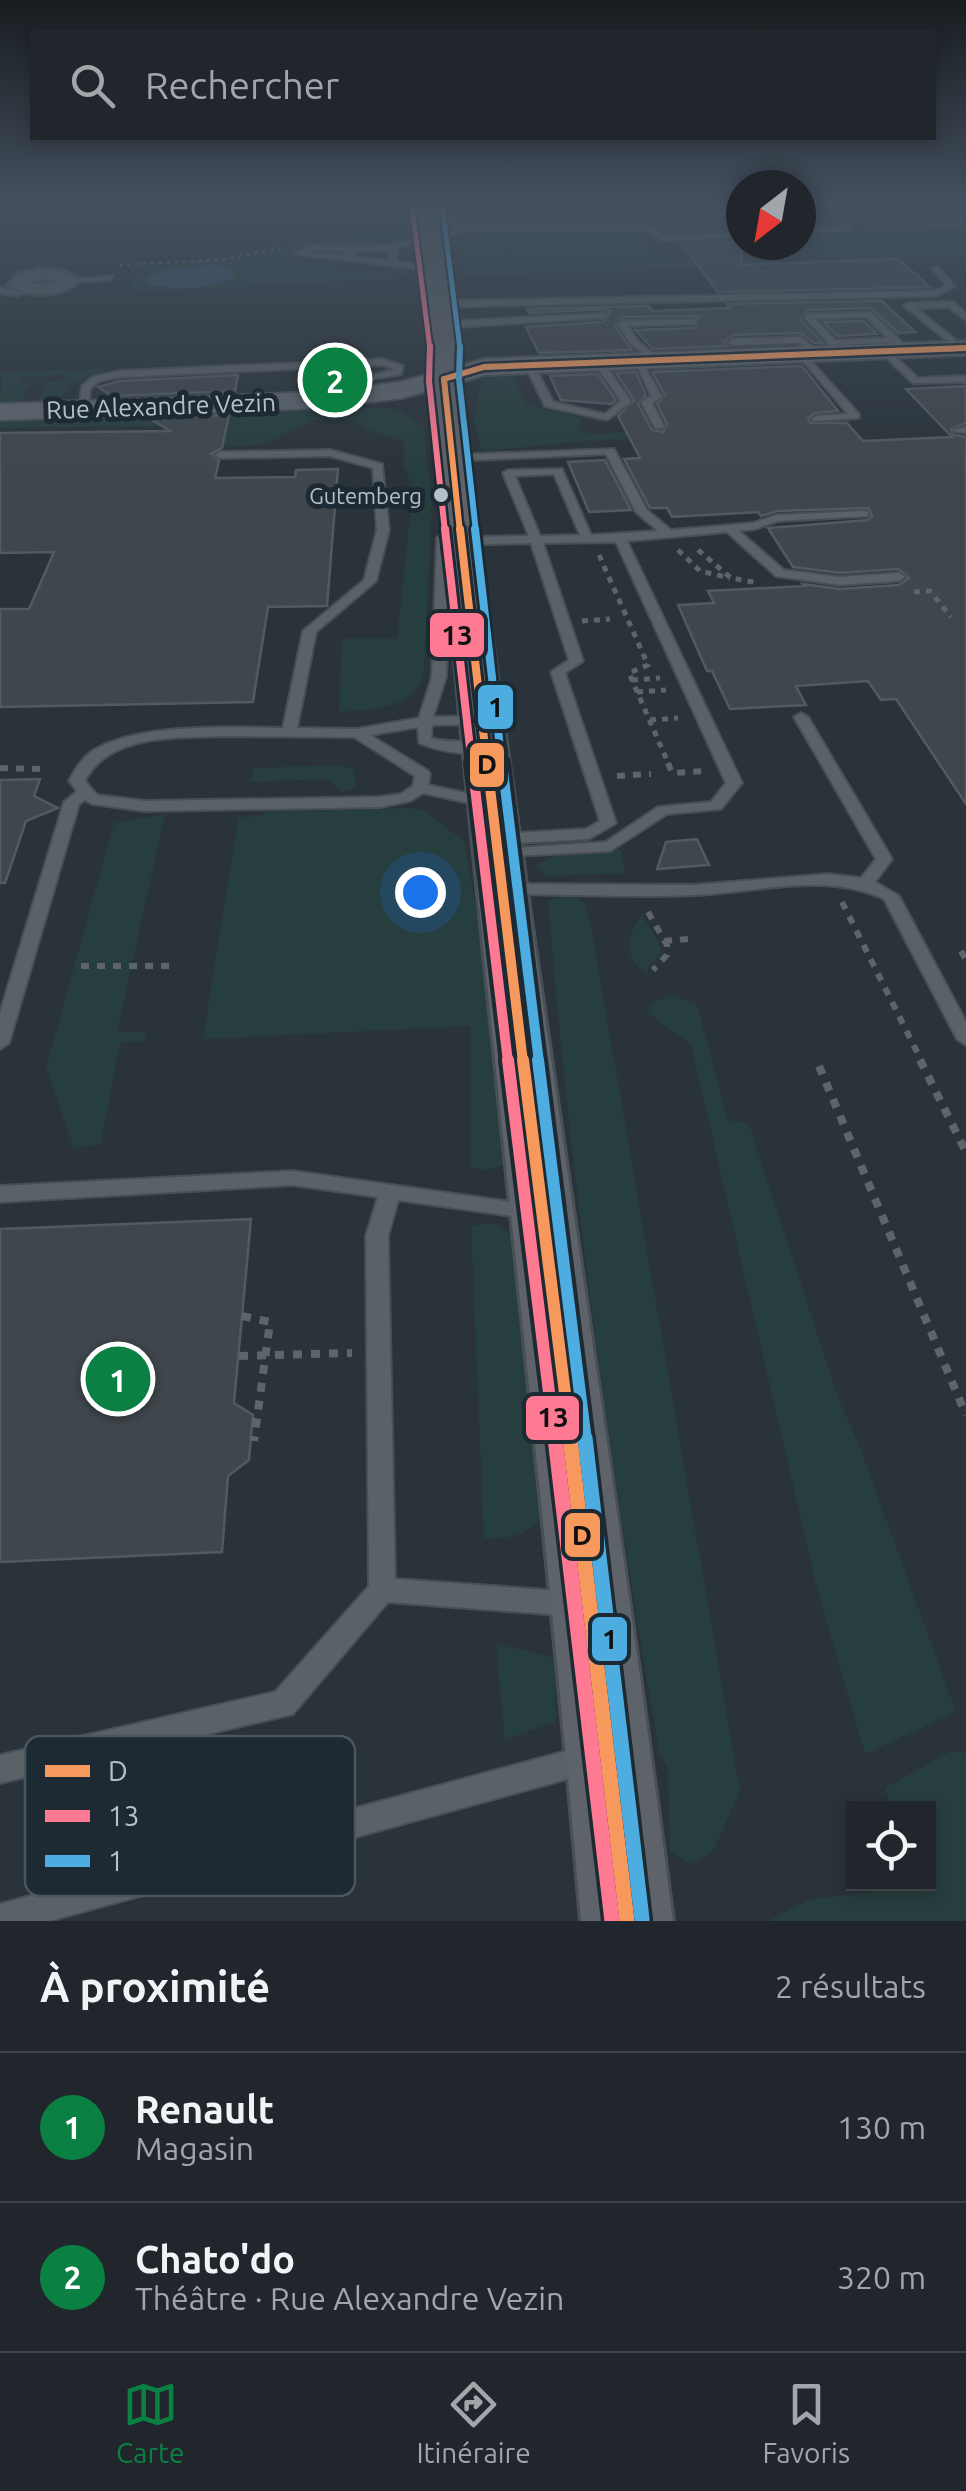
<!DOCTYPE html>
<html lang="fr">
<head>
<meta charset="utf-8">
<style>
	:root { --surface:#20262b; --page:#2d3237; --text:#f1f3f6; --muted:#a2a5a9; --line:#3d4347; --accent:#0b8043 }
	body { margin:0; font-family:Ubuntu,sans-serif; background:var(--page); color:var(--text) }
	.controls { position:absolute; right:30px; bottom:30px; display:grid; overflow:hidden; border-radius:0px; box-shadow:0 5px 15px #0003 }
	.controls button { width:90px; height:90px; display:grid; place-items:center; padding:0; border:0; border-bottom:2px solid var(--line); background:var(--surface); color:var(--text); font:50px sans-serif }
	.compass { position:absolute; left:726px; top:170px; width:90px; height:90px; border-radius:50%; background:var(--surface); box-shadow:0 5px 15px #0003; rotate:211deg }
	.you { position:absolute; left:420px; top:892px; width:35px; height:35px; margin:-25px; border:8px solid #fff; border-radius:50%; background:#1a73e8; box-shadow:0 0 0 15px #1a73e833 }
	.badge { display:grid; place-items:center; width:65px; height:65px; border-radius:50%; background:var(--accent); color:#fff; font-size:32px; font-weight:700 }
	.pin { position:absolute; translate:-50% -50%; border:5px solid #fff; box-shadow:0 2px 10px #0006 }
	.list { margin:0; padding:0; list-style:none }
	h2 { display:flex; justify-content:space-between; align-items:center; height:130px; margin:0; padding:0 40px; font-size:42px }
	h2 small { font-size:32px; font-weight:400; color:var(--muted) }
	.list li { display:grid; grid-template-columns:65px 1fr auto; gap:30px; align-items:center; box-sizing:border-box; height:150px; padding:0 40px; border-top:2px solid var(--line) }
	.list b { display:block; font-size:38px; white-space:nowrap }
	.list p { margin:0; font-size:32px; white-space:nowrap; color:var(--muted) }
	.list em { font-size:32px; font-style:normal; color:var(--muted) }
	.icon { flex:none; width:55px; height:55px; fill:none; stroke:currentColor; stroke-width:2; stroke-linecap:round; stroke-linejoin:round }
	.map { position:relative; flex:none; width:966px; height:1921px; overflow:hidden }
	.search { position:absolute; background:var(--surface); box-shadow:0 5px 15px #0003; left:30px; right:30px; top:30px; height:110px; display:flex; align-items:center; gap:25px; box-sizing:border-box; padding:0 35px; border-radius:0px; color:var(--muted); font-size:38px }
	.sheet { height:430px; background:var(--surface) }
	nav { display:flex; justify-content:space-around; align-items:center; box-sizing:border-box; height:140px; border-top:2px solid var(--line); background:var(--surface); font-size:28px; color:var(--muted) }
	nav a { display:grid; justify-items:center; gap:5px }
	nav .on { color:var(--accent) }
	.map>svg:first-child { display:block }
	.green { fill:#273e3e }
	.water { fill:#364f63 }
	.building { fill:#40474c; stroke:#525a61; stroke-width:2.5 }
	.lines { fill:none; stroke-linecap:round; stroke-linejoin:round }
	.lane-casing { stroke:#484f54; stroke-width:4 }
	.street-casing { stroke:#484f54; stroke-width:6 }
	.secondary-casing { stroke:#484f54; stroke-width:4 }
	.primary-casing { stroke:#485056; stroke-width:6 }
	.path-far3 { stroke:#5d656a; stroke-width:2.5; stroke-dasharray:4 4; stroke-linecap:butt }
	.path-far2 { stroke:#5d656a; stroke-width:5; stroke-dasharray:6 6; stroke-linecap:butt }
	.path-far1 { stroke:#5d656a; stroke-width:6; stroke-dasharray:8 8; stroke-linecap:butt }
	.path { stroke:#5d656a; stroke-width:8; stroke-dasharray:9 9; stroke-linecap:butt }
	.lane { fill:#5a6167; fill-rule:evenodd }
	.street { fill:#5a6167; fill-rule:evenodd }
	.secondary { fill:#5e656c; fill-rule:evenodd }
	.primary { fill:#5d6368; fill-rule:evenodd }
	.bus-1-far5-casing { stroke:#1d2a34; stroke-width:9 }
	.bus-1-far4-casing { stroke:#1d2a34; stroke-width:11 }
	.bus-1-far3-casing { stroke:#1d2a34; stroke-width:14 }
	.bus-1-far2-casing { stroke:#1d2a34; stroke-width:18 }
	.bus-1-far1-casing { stroke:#1d2a34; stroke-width:20 }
	.bus-1-casing { stroke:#1d2a34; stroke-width:22 }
	.bus-2-far5-casing { stroke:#1d2a34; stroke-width:9 }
	.bus-2-far4-casing { stroke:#1d2a34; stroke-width:11 }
	.bus-2-far3-casing { stroke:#1d2a34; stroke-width:14 }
	.bus-2-far2-casing { stroke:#1d2a34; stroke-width:18 }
	.bus-2-far1-casing { stroke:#1d2a34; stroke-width:20 }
	.bus-2-casing { stroke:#1d2a34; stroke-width:22 }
	.bus-3-far5-casing { stroke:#1d2a34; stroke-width:9 }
	.bus-3-far4-casing { stroke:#1d2a34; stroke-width:11 }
	.bus-3-far3-casing { stroke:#1d2a34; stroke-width:14 }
	.bus-3-far2-casing { stroke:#1d2a34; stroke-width:18 }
	.bus-3-far1-casing { stroke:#1d2a34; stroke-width:20 }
	.bus-3-casing { stroke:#1d2a34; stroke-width:22 }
	.bus-1-far5 { stroke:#f7995c; stroke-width:5 }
	.bus-1-far4 { stroke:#f7995c; stroke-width:6 }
	.bus-1-far3 { stroke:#f7995c; stroke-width:8 }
	.bus-1-far2 { stroke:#f7995c; stroke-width:10 }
	.bus-1-far1 { stroke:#f7995c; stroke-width:12 }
	.bus-1 { stroke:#f7995c; stroke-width:15 }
	.bus-2-far5 { stroke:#fe7a93; stroke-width:5 }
	.bus-2-far4 { stroke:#fe7a93; stroke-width:6 }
	.bus-2-far3 { stroke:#fe7a93; stroke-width:8 }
	.bus-2-far2 { stroke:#fe7a93; stroke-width:10 }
	.bus-2-far1 { stroke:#fe7a93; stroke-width:12 }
	.bus-2 { stroke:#fe7a93; stroke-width:15 }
	.bus-3-far5 { stroke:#4dace0; stroke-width:5 }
	.bus-3-far4 { stroke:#4dace0; stroke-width:6 }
	.bus-3-far3 { stroke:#4dace0; stroke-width:8 }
	.bus-3-far2 { stroke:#4dace0; stroke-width:10 }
	.bus-3-far1 { stroke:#4dace0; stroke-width:12 }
	.bus-3 { stroke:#4dace0; stroke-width:15 }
	.bus-dot { fill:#b4c0ca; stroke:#1d2a34; stroke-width:4 }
	.labels { text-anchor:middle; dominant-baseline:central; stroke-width:10; stroke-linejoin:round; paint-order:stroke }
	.far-bus-label { font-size:22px; fill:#b4c0ca; stroke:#1d2a34; text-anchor:end }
	.far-street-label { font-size:25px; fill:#b4c0ca; stroke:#1d2a34 }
	.key { fill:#1d2a34; stroke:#4a5761; stroke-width:2.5 }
	.key-label { font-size:28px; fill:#b4c0ca }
	.line-badge { stroke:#1d2a34; stroke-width:4 }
	.pale-badge-label { font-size:28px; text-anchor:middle; font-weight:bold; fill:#111 }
</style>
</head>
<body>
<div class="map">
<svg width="966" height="1921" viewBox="0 0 966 1921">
	<rect width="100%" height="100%" fill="#2a3339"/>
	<g class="green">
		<path d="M98,204H134L136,207L268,204L0,216L51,206Z"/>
		<path d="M450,204H549L565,217C536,233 484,229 453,217Z"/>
		<path d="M801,204H906L919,207L927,204H966L960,217L966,221V257L467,277L451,240L490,229L639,233L647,235L638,238L660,256H673L679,260L778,254L770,245H801L802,234L885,230L857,222L828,224L821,230L801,231Z"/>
		<path d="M410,227L408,238L399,241L311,247L294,254L300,257L296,260L338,266L335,272C362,276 386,267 414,271V277L132,293L129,266L221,261L383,228Z"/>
		<path d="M736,363L789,432L583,441L487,451L482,449L474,422L481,379L513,372L520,376L514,378L526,404C544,411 564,411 580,419V430L590,434L636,431L638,423L612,368L631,367L638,373L636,376L621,377L653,430L667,436L752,409L653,372L654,367Z"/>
		<path d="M110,369L69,383L61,401L40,400L46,382L64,381L65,375L20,377L18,383H30L22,401L0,404L2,372Z"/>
		<path d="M374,408L398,410L424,427L432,506L424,671C417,710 371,709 339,712L342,639H397L413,487L403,465L404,442C387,433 367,433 353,420H314L261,445L222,447L226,425L0,428V420Z"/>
		<path d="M343,765L354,770L356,787L342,792L329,779L250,782L254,768Z"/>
		<path d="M411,808L424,811L464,841L499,1037L513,1161L488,1170L471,1168L470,1026L203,1039L239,813L241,817L263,816L264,812Z"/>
		<path d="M165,814L117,1032H146L144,1041L120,1043L101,1144L74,1148L46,1068L114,823Z"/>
		<path d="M621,850L625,873L545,876L536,865L557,855Z"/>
		<path d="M562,896L575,897L585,903L591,926L740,1791L714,1850L690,1865L670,1851L668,1769L659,1752C611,1470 571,1186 548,901Z"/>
		<path d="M642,915L659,942L661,953L648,967V974C623,960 625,936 642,915Z"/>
		<path d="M672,995L697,1005L728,1120L749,1124L838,1398L858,1442L956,1712L865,1754L816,1584L691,1045L648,1013L649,1004Z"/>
		<path d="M492,1223L506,1230L517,1243L543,1516C527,1536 510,1539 484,1538L471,1226Z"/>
		<path d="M496,1644L555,1658L556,1721L505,1740Z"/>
		<path d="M951,1751L966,1753V1921H768L808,1900L928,1884V1808H891L885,1788Z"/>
	</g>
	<path class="water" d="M217,264L235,273L233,277C214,289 162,293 143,280L162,270Z"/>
	<g class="building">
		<path d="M626,204H719L741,219V229L667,233Z"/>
		<path d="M830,204H961L962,225L873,231Z"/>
		<path d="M741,241V265L898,259L930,287L718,292L681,244Z"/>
		<path d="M882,301L915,332L898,333L871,308L808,310L801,320L823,343H814L801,333L733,335L724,341L728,346L653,349L635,330L695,328L700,316L622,317L615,326L632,350L539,353L526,327L603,322L610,312L606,309L529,313L527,309L649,306L652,311L730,308L727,304Z"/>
		<path d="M864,321L877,334L837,336L823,322Z"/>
		<path d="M802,366L838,411L815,413L808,418L810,423H847L863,441L952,437L906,389L966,386V423L951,429L953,435L966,437V804L896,699L881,700L868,681L796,686L806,705L730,709L712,671H707L678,605L714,603L708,591L805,586L803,584L840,589L899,585L909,578L899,569L840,573L793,567L768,528L868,520L872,516L869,508L777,511L761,516L758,512L672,517L667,508H650L624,459L640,458L618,416L634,400L616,373L636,372L646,395L638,404L652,430L663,432L667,424L657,404L665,395L652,372Z"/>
		<path d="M598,374L616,400L612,404L561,400L550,376Z"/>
		<path d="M238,375L235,391L112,396L98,387L120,381Z"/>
		<path d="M229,415L222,448L211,454L219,461L215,478L295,477L296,470L338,469L327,606L268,607L253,702L0,707V609H29L54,552L0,553V433L170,431L149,418Z"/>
		<path d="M605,460L631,510L589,512L568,462Z"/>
		<path d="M40,779L34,796L58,808L26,821L5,883H0V780Z"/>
		<path d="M697,839L709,865L657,869L666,842Z"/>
		<path d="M251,1219L234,1403L253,1415L249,1460L228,1476L222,1552L0,1562V1229Z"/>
	</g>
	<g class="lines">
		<g class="lane-casing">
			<g id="lane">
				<path d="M31,204H94L90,206Z"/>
				<path d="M734,204H741V207Z"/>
				<path d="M428,211L472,225L650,227L666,237L741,233V237L664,241L648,231L471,229L397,248V262L438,267L435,271L295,254L309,246L393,245L463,227L425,215ZM311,250L349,251L343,256L307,252ZM389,250V261L351,257L358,251Z"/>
				<path d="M854,226L851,230L801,234V230Z"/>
				<path d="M937,267L955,286L936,296L440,307L436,304L440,301L935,291L946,285L933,269Z"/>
				<path d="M113,276L110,280L72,282L68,280Z"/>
				<path d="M0,287L23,293L19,296L0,293Z"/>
				<path d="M953,302L966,313V320L948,307L916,308L963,346L965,348L960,351L904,306L908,303Z"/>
				<path d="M871,312L908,348V352H902L892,343L830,345L804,317L808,314ZM866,317L887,338L835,340L815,319Z"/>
				<path d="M606,313L603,318L441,328L437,325L441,322Z"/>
				<path d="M698,319L695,324L628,326L637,340L658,358V362L655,363L631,344L618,324L622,321Z"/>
				<path d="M801,337L819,352V356H813L799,343L733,345L728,342L733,339Z"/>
				<path d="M881,349H887L918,378L966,376V382L913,383L881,353Z"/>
				<path d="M802,351L859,414V418L813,421L812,419L817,416L848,414L799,356L797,354Z"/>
				<path d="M383,359L403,366L401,374L373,379V375L395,369L382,365L120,377L99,381L90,389L88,411L79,409L82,386L93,377L120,371Z"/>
				<path d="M634,359H640L662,397L652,403L664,426L663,428H655L641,402L651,396Z"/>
				<path d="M596,360H602L631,402L607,420L545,406L525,365L533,363L553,402L605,414L621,401L594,362Z"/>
				<path d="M966,427V433L954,431L955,429Z"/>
				<path d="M614,449L647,510L671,530L753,523L777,515L864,511L868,512V516L778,521L755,529L739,531L784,570L840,577L899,573L905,577L899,581L840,585L776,576L727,532L627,541L742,783L721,809L667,814L610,851L493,857L491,854L493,851L499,849L606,842L658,807L711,802L726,783L616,542L543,543L583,661L565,673L616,823L589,839L497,844L489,839L497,834L586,829L600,821L551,672L569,660L531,543L461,545L455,541L461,537L529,536L503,473L508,470L562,469L591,535L658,531L636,512L606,454L452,461L447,458L452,455ZM554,474L580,535L540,536L515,476Z"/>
				<path d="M330,450L382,464L389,530L376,581L316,632L297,728L357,729L419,718L432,677L437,538L455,523H463V527L449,539L446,677L433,717L481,716L488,720L481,724L432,725L431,738C451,745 476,737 492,747C473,759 439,751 419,743L418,727L370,735L428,771L430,774L428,785L493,799L496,802L488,807L423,793L410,801L380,807L145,811L92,804L85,800L79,804L9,1043L0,1049V1013L64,802L77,791L69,781C75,769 83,757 94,750C139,723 231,727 283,728L303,631L364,580L377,530L373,468L330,456L220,458L215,455L220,452ZM225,736L354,737L415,776L413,786L401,794L380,797L145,801L97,795L85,781C109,733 179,738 225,736Z"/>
				<path d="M801,713L808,717L892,859L875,882L899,896L966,1022V1045L957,1039L884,899C825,872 758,892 695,895C631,898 567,894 503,894L495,889L503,884L694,885L828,874L861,878L876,859L794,717Z"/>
				<path d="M293,1171L540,1206L543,1211L540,1216L533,1219L398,1200L388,1236L395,1579L575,1592L584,1595L588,1604L584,1613L575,1616L388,1602L293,1714L0,1783V1755L275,1692L369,1586L366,1236L378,1197L293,1185L0,1202V1186Z"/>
				<path d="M589,1745L599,1749L603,1759L599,1769L589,1773L49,1921H0V1904Z"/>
			</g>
		</g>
		<g class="street-casing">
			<path id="street" d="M40,269L64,271L80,280C62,297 28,299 8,285L18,274ZM40,279L61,281L45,285L26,283Z"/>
		</g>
		<g class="secondary-casing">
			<path id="secondary" d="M966,341V355L485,375L402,398L321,408L0,420V404L321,392L400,382L484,359Z"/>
		</g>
		<g class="primary-casing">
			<path id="primary" d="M416,204H438L460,358L458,379C522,894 606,1406 673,1921H581C536,1407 472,894 430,379L432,358Z"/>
		</g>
		<path class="path-far3" d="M119,265L220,260L281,248"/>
		<g class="path-far2">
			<path d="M678,550L700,571L730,578"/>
			<path d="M698,550L731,578L759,583"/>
			<path d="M599,555L648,665L629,673L669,765"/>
			<path d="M914,592L930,591L951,617"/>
			<path d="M582,621L610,619"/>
			<path d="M632,680L660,678"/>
			<path d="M637,692L666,690"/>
			<path d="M650,720L678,718"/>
		</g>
		<g class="path-far1">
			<path d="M668,763L672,773L706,771"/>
			<path d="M0,768L41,769"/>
			<path d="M617,776L651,774"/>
			<path d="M842,902L922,1062"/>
			<path d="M648,912L667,945V955L653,970"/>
			<path d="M664,941L689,939"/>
			<path d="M961,951L966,960"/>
			<path d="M81,966H172"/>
		</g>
		<g class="path">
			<path d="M920,1060L966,1152"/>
			<path d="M819,1066L966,1415"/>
			<path d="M242,1316L270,1322L254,1441"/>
			<path d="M239,1356L352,1353"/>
		</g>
		<use href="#lane" class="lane"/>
		<use href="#street" class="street"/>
		<use href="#secondary" class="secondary"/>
		<use href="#primary" class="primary"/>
		<g class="bus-1-far5-casing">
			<path id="bus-1-far5" d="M947,349L966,348"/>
		</g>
		<g class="bus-1-far4-casing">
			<g id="bus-1-far4">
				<path d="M444,379L460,532"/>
				<path d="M444,379L484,367L966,348"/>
			</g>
		</g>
		<g class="bus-1-far3-casing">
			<path id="bus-1-far3" d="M460,529L487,765"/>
		</g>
		<g class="bus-1-far2-casing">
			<path id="bus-1-far2" d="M487,763L523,1062"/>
		</g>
		<g class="bus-1-far1-casing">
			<path id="bus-1-far1" d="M523,1060L571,1441"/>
		</g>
		<g class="bus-1-casing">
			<path id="bus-1" d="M570,1438L627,1921"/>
		</g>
		<g class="bus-2-far5-casing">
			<path id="bus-2-far5" d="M412,206L430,349"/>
		</g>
		<g class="bus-2-far4-casing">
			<path id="bus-2-far4" d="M430,346L429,381L445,532"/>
		</g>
		<g class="bus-2-far3-casing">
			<path id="bus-2-far3" d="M445,529L472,765"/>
		</g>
		<g class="bus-2-far2-casing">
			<path id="bus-2-far2" d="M472,763L508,1062"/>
		</g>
		<g class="bus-2-far1-casing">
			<path id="bus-2-far1" d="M508,1060L555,1441"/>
		</g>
		<g class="bus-2-casing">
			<path id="bus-2" d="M555,1438L612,1921"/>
		</g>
		<g class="bus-3-far5-casing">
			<path id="bus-3-far5" d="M442,204L460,349"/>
		</g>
		<g class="bus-3-far4-casing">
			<path id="bus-3-far4" d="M460,346L459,379L476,532"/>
		</g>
		<g class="bus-3-far3-casing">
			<path id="bus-3-far3" d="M475,529L502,765"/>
		</g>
		<g class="bus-3-far2-casing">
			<path id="bus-3-far2" d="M502,763L539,1062"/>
		</g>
		<g class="bus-3-far1-casing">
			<path id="bus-3-far1" d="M538,1060L586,1441"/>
		</g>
		<g class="bus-3-casing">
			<path id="bus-3" d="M585,1438L642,1919"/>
		</g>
		<use href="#bus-1-far5" class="bus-1-far5"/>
		<use href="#bus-1-far4" class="bus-1-far4"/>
		<use href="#bus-1-far3" class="bus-1-far3"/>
		<use href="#bus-1-far2" class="bus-1-far2"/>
		<use href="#bus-1-far1" class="bus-1-far1"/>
		<use href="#bus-1" class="bus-1"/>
		<use href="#bus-2-far5" class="bus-2-far5"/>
		<use href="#bus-2-far4" class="bus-2-far4"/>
		<use href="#bus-2-far3" class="bus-2-far3"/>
		<use href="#bus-2-far2" class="bus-2-far2"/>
		<use href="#bus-2-far1" class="bus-2-far1"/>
		<use href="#bus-2" class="bus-2"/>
		<use href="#bus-3-far5" class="bus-3-far5"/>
		<use href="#bus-3-far4" class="bus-3-far4"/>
		<use href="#bus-3-far3" class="bus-3-far3"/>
		<use href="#bus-3-far2" class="bus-3-far2"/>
		<use href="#bus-3-far1" class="bus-3-far1"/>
		<use href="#bus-3" class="bus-3"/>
	</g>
	<linearGradient id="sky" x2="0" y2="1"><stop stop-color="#171c1f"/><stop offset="0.43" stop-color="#44505f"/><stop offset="1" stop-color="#44505f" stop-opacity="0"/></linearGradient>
	<rect width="966" height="473" fill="url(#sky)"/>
	<circle class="bus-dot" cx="441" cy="495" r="9"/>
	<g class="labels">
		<g class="far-bus-label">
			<text x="422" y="495">Gutemberg</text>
		</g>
		<g class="far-street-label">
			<text transform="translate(161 406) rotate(-2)">Rue Alexandre Vezin</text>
		</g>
	</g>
	<rect x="25" y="1736" width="330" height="160" rx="15" class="key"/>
	<rect x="45" y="1765" width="45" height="12" fill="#f7995c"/>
	<rect x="45" y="1810" width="45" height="12" fill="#fe7a93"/>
	<rect x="45" y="1855" width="45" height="12" fill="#4dace0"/>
	<g class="key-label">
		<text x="108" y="1781">D</text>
		<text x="108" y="1826">13</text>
		<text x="108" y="1871">1</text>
	</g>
	<g class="line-badge">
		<rect x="428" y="611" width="58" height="48" rx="10" fill="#fe7a93"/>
		<rect x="476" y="683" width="39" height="48" rx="10" fill="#4dace0"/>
		<rect x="468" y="741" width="38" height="48" rx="10" fill="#f7995c"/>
		<rect x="524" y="1394" width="57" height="48" rx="10" fill="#fe7a93"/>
		<rect x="563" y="1511" width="39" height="48" rx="10" fill="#f7995c"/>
		<rect x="590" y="1615" width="39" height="48" rx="10" fill="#4dace0"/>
	</g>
	<g class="pale-badge-label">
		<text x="457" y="645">13</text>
		<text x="496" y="717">1</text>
		<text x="487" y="774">D</text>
		<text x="553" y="1427">13</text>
		<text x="582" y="1545">D</text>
		<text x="610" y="1649">1</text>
	</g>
</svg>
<div class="controls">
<button><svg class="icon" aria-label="locate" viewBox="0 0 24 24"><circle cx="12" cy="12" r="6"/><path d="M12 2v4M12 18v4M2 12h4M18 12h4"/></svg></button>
</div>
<svg class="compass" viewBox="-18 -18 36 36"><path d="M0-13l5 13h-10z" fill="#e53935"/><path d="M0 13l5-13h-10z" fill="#a2a5a9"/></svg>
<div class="you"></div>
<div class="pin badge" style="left:118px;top:1379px">1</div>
<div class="pin badge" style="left:335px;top:380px">2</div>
<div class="search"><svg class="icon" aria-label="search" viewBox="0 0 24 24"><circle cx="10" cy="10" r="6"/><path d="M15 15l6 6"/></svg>Rechercher</div>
</div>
<section class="sheet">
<h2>À proximité<small>2 résultats</small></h2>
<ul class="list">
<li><span class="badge">1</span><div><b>Renault</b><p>Magasin</p></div><em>130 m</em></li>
<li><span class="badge">2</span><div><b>Chato'do</b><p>Théâtre · Rue Alexandre Vezin</p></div><em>320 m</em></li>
</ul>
</section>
<nav>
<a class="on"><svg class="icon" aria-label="map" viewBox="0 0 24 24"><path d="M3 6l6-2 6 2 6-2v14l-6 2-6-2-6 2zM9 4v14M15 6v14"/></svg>Carte</a>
<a><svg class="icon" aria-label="directions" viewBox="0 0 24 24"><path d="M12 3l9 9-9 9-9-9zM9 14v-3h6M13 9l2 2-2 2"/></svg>Itinéraire</a>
<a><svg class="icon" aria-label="saved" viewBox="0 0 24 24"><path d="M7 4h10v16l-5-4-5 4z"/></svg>Favoris</a>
</nav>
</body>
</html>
